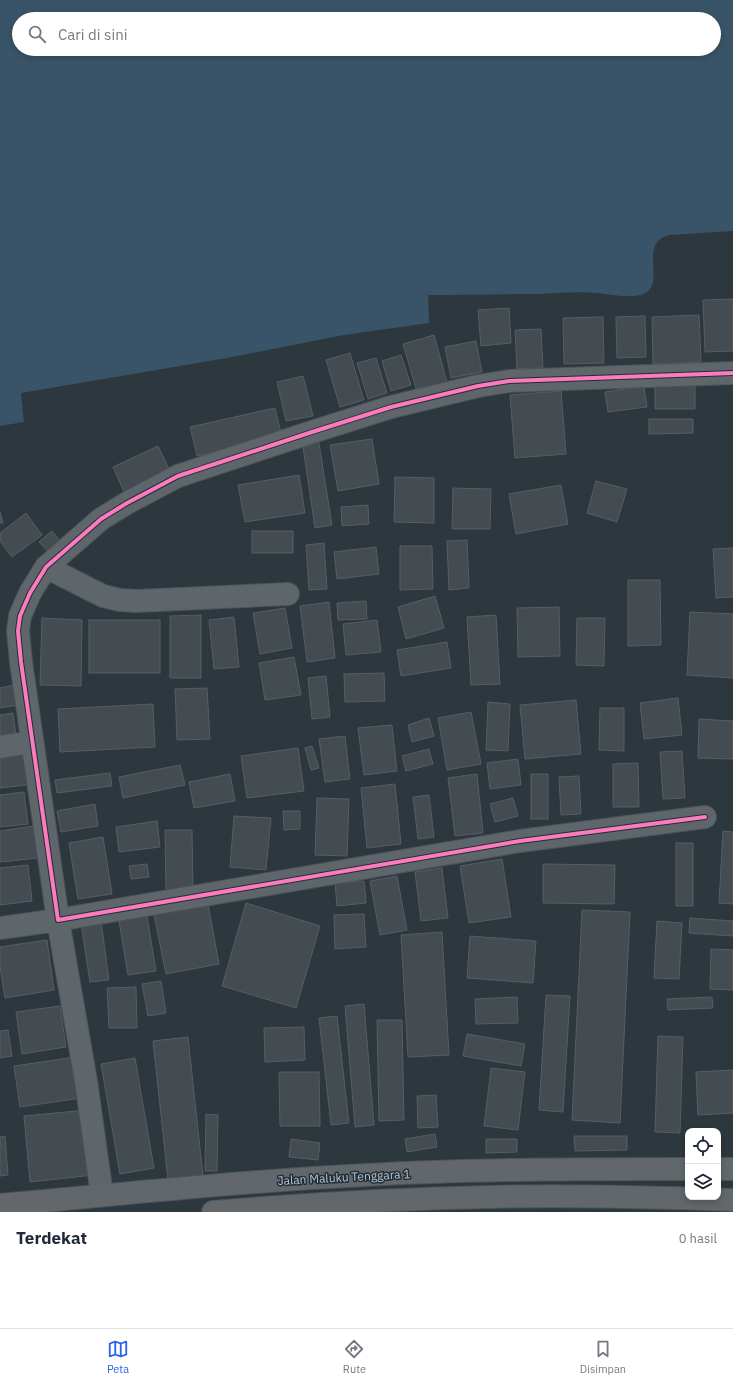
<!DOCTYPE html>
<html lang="id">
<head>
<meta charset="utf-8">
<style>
	:root { --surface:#fff; --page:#f2f2f3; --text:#1f2937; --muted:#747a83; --line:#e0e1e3; --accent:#2563eb }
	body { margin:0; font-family:"IBM Plex Sans",sans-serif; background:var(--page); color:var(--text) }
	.controls { position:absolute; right:12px; bottom:12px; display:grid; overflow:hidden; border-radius:8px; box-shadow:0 2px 6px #0003 }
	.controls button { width:36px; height:36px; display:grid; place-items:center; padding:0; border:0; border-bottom:1px solid var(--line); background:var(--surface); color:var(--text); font:20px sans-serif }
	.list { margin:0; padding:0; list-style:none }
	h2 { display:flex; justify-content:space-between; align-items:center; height:52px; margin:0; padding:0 16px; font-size:17px }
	h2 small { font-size:13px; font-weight:400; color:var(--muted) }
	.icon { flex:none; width:22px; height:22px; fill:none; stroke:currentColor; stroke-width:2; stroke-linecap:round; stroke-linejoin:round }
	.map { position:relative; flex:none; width:733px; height:1212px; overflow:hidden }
	.search { position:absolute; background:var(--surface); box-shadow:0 2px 6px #0003; left:12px; right:12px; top:12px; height:44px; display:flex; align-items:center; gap:10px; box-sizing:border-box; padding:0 14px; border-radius:22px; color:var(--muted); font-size:15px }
	.sheet { height:116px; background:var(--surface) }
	nav { display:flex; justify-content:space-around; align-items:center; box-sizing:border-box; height:56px; border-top:1px solid var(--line); background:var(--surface); font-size:11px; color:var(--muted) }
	nav a { display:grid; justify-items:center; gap:2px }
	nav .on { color:var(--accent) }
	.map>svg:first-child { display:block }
	.water { fill:#395468; fill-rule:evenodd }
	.building { fill:#444c52; stroke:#565e65 }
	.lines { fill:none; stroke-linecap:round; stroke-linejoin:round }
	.minor-casing { stroke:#4c5358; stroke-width:24 }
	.trunk-casing { stroke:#4a5359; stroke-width:24 }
	.minor { stroke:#5e656b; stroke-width:22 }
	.trunk { stroke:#62676c; stroke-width:22 }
	.cycleway-casing { stroke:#202e3a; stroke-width:6 }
	.cycleway { stroke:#fd7abc; stroke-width:4 }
	.labels { text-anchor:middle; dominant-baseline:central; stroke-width:3; stroke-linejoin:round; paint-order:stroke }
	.street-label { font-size:12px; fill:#b9c4ce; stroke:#202e3a }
</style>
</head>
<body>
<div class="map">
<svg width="733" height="1212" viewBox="0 0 733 1212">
	<rect width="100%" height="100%" fill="#2d373e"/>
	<path class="water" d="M0,0H733V231L669,235C639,243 664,279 647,292C637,300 608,294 596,293C577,291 557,293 538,294C501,294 464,295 428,295L429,323L344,335L227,358L21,393L24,422L0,426ZM19,19H714V49H19Z"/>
	<g class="building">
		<path d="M733,299V351L705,352L703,300Z"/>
		<path d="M509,308L511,343L481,346L478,310Z"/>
		<path d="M699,315L701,362L653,364L652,317Z"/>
		<path d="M645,316L646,357L617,358L616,317Z"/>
		<path d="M603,317L604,363L564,364L563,318Z"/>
		<path d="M541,329L543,368L517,369L515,330Z"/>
		<path d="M434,335L447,382L417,392L403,344Z"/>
		<path d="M476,341L482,372L451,378L445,347Z"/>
		<path d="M350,353L364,400L340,407L326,360Z"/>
		<path d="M401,355L411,385L391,391L382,361Z"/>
		<path d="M376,358L387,393L368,399L357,363Z"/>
		<path d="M303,376L313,416L286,421L277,382Z"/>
		<path d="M655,380L695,381V409H655Z"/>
		<path d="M644,386L647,407L608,412L605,392Z"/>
		<path d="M561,391L566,454L515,458L510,395Z"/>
		<path d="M275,408L282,437L197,456L190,427Z"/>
		<path d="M649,419H693V433L649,434Z"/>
		<path d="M318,437L332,525L315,528L302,440Z"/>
		<path d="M372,439L379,484L338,491L330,445Z"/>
		<path d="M158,446L171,473L125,494L113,467Z"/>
		<path d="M299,475L305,513L245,522L238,485Z"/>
		<path d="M395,477L434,478V523L394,522Z"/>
		<path d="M596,481L627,489L617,522L587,513Z"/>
		<path d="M561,485L568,524L516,534L509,494Z"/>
		<path d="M453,488L491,489L490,529H452Z"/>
		<path d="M368,505L369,524L342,526L341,507Z"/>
		<path d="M0,512L3,523H0Z"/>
		<path d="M26,513L42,535L12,557L0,541V533Z"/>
		<path d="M52,531L64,545L52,556L39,542Z"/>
		<rect x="252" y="531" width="41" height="22"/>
		<path d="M467,540L469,588L449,590L447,541Z"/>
		<path d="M324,543L327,589L309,590L306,545Z"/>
		<path d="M400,546H432L433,589L400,590Z"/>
		<path d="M376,547L379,574L337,579L334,552Z"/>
		<path d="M733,548V597L716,598L713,549Z"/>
		<path d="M628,580H660L661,645L628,646Z"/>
		<path d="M435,596L444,628L406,639L398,607Z"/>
		<path d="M366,601L367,619L338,620L337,603Z"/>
		<path d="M329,602L335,658L307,662L300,606Z"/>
		<path d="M559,607L560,656L518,657L517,608Z"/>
		<path d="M285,608L292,648L260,654L253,613Z"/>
		<path d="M690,612L733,614V678L687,675Z"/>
		<path d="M201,615V678H170V616Z"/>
		<path d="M496,615L500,684L471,685L467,617Z"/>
		<path d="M234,617L239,667L214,669L209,620Z"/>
		<path d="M42,618L82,620L81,686L40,685Z"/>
		<path d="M577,618H605L604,666L576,665Z"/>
		<rect x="89" y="620" width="71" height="53"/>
		<path d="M377,620L381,652L346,655L343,624Z"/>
		<path d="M447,642L451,668L401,676L397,650Z"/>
		<path d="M294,657L301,695L265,700L259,663Z"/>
		<path d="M384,673L385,701L345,702L344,674Z"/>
		<path d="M326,676L330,717L312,719L308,678Z"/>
		<path d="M15,685L18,705L0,708V688Z"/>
		<path d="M207,688L210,739L177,740L175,689Z"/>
		<path d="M678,698L682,735L644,739L640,703Z"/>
		<path d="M576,700L581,754L525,759L520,705Z"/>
		<path d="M488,702L510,704L508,751L486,750Z"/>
		<path d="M153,704L155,747L60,752L58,709Z"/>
		<path d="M600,708H624V751L599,750Z"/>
		<path d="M471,712L481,764L447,770L438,718Z"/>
		<path d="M13,713L16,736L0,738V715Z"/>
		<path d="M429,718L434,736L412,742L408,725Z"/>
		<path d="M699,719L733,721V759L698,758Z"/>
		<path d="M392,725L397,771L364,775L358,728Z"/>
		<path d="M345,736L350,779L325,782L319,739Z"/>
		<path d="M312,746L319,768L311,770L305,748Z"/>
		<path d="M298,748L304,791L247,798L241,756Z"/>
		<path d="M429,749L433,764L406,771L402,756Z"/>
		<path d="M23,750L27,785L0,788V753Z"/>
		<path d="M682,751L685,798L663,799L660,752Z"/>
		<path d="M518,759L521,785L490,789L487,763Z"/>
		<path d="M638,763L639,807H613V764Z"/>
		<path d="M180,765L185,785L123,798L119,777Z"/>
		<path d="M110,773L112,786L57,793L55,780Z"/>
		<path d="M230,774L235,801L194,808L189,782Z"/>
		<path d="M477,774L483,833L455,836L448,778Z"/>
		<rect x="531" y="774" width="17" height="45"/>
		<path d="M579,776L581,814L561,815L559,777Z"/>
		<path d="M395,784L401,844L367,848L361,788Z"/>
		<path d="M24,792L28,824L0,827V795Z"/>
		<path d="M429,795L434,837L418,839L413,797Z"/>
		<path d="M317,798L349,799L347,856L315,855Z"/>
		<path d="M513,798L518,816L495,822L490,804Z"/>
		<path d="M95,804L98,826L61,832L57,811Z"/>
		<path d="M283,811H300V829L284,830Z"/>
		<path d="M234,816L271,818L266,870L230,867Z"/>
		<path d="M157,821L160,847L119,852L116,827Z"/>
		<path d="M34,826L38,858L0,862V831Z"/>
		<path d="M165,830H192L193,893L166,894Z"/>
		<path d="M723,831L733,832V904L719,903Z"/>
		<path d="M103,837L112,894L78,899L69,843Z"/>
		<rect x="676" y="843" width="17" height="63"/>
		<path d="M502,859L511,917L469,923L460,866Z"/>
		<path d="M147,864L149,877L131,879L129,866Z"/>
		<path d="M543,864L615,865L614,904L543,903Z"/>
		<path d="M28,865L32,901L0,905V868Z"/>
		<path d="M442,868L448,918L421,921L415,872Z"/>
		<path d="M397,876L407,930L380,935L370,881Z"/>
		<path d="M364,881L366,903L337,906L335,883Z"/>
		<path d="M246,903L320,926L296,1008L222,986Z"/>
		<path d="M208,904L219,964L166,974L154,915Z"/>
		<path d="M582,910L630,912L620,1123L572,1120Z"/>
		<path d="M364,914L366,947L335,949L334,915Z"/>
		<path d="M147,916L156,971L128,975L119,921Z"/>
		<path d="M690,918L733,921V936L689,933Z"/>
		<path d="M101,921L109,980L90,982L81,923Z"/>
		<path d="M657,921L682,923L679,979L654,978Z"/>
		<path d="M442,932L449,1055L408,1057L401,935Z"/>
		<path d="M470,936L536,941L533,983L467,978Z"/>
		<path d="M47,940L54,990L5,998L0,967V947Z"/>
		<path d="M711,949L733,950V990L710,989Z"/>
		<path d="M161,981L166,1013L148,1016L142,984Z"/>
		<path d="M136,987L137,1028H109L107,988Z"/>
		<path d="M546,995L570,996L563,1112L539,1110Z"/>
		<path d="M517,997L518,1023L476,1024L475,999Z"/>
		<path d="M712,997L713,1008L668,1010L667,999Z"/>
		<path d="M364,1004L374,1125L355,1127L345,1006Z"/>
		<path d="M60,1006L66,1047L22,1054L16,1012Z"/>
		<path d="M337,1016L349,1123L331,1125L319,1018Z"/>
		<path d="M377,1020H402L404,1120L379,1121Z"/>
		<path d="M304,1027L305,1060L265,1062L264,1028Z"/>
		<path d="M8,1030L12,1056L0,1058V1031Z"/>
		<path d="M467,1034L525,1044L521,1066L463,1056Z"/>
		<path d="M658,1036L683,1037L680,1133L655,1132Z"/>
		<path d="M188,1037L203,1176L168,1180L153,1041Z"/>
		<path d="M75,1057L81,1098L20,1107L14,1066Z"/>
		<path d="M135,1058L154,1168L120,1174L101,1064Z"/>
		<path d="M491,1068L525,1072L518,1130L484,1126Z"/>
		<path d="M733,1070V1113L698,1115L696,1072Z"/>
		<path d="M279,1072H319L320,1126H280Z"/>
		<path d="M436,1095L438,1127L418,1128L417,1096Z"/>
		<path d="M87,1110L94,1175L30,1182L24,1116Z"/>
		<path d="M206,1114L218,1115L217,1171H205Z"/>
		<path d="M435,1134L437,1147L407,1152L405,1139Z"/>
		<path d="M5,1136L8,1175L0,1176V1137Z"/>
		<path d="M574,1136H627V1150L575,1151Z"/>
		<path d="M291,1139L320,1143L318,1160L289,1157Z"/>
		<path d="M486,1139H517V1152L486,1153Z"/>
	</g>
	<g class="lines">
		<g class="minor-casing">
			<g id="minor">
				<path d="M46,567L103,596L120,600L137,601L288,594"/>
				<path d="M0,747L32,742"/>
				<path d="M705,817L520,841L58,920L21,662L18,631L20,616L30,593L46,567L101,519L127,503L178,476L312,432L391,407L478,386L509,381L733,373"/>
				<path d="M0,928L58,920L86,1081L102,1195"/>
			</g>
		</g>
		<g class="trunk-casing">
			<g id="trunk">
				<path d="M718,1169H733"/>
				<path d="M0,1205C122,1194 244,1181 366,1175C473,1169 581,1169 688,1169"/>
				<path d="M213,1212C305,1204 397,1199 488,1197C570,1195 651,1197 733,1200"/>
			</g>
		</g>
		<use href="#minor" class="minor"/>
		<use href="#trunk" class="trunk"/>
		<g class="cycleway-casing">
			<path id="cycleway" d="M705,817L520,841L58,920L21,662L18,631L20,616L30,593L46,567L101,519L127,503L178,476L312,432L391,407L478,386L509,381L733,373"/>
		</g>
		<use href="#cycleway" class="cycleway"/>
	</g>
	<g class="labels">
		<g class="street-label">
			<text transform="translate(344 1177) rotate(-3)">Jalan Maluku Tenggara 1</text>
		</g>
	</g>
</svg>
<div class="controls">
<button><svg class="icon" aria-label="locate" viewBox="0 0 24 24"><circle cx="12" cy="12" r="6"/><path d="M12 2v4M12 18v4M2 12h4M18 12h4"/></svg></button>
<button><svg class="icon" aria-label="layers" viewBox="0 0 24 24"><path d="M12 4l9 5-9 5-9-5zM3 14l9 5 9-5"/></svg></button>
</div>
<div class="search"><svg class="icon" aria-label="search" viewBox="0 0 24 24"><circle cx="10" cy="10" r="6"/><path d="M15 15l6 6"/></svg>Cari di sini</div>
</div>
<section class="sheet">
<h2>Terdekat<small>0 hasil</small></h2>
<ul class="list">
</ul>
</section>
<nav>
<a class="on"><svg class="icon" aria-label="map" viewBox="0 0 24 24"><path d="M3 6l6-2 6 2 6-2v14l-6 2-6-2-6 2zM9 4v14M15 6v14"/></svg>Peta</a>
<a><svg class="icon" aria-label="directions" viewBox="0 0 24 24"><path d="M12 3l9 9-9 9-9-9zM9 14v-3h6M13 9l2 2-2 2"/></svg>Rute</a>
<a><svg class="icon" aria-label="saved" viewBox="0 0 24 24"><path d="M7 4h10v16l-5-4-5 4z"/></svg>Disimpan</a>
</nav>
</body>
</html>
